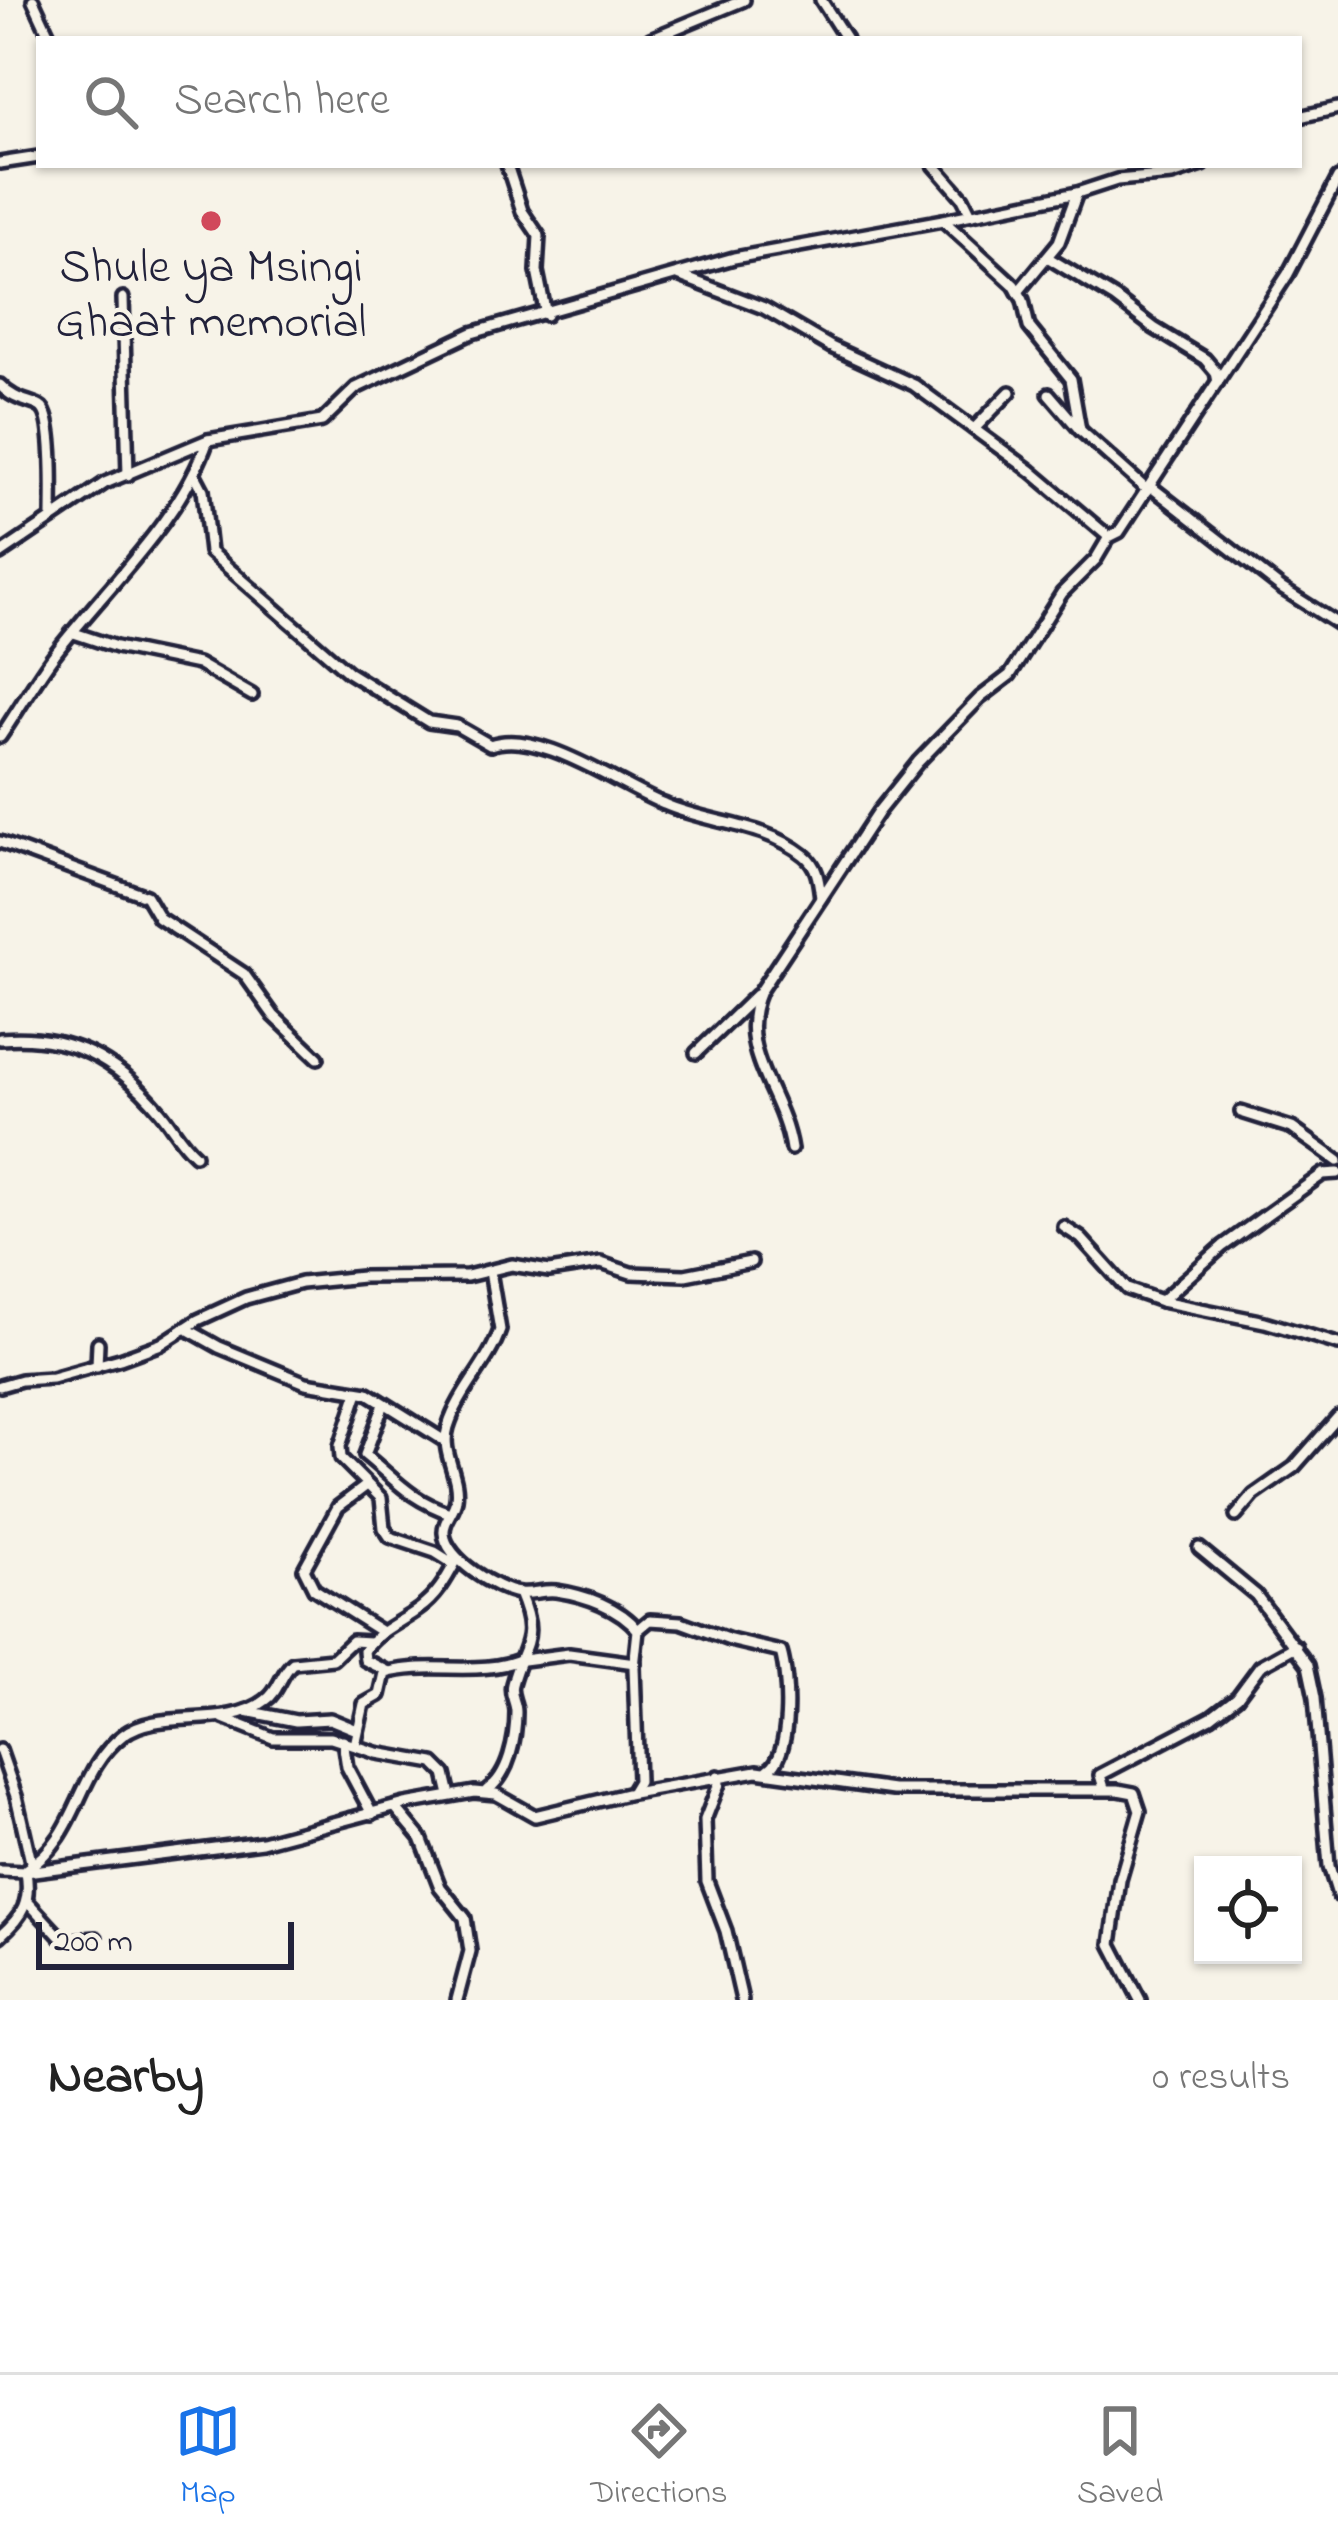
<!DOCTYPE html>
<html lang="en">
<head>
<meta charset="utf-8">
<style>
	:root { --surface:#fff; --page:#f6f6f6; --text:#222; --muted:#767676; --line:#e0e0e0; --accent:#1a73e8 }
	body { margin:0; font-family:"Indie Flower",sans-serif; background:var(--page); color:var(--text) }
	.controls { position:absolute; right:36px; bottom:36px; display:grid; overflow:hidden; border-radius:0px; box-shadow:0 3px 9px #0004 }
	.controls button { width:108px; height:108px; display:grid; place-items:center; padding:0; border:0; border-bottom:3px solid var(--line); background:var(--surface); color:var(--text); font:60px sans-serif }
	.scale { position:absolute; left:36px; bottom:30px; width:258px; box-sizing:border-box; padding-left:12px; border:6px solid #22223b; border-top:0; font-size:33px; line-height:42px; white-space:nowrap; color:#22223b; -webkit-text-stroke:9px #f7f3e8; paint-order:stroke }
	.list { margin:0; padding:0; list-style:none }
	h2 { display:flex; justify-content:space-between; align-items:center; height:156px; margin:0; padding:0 48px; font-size:51px }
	h2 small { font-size:39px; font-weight:400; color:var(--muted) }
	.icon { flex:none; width:66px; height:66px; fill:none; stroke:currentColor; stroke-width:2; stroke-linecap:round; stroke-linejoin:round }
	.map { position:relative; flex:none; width:1338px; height:2000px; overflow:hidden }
	.search { position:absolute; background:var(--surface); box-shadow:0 3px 9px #0004; left:36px; right:36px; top:36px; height:132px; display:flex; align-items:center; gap:30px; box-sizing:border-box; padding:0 42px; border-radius:0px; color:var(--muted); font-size:45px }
	.sheet { height:372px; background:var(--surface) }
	nav { display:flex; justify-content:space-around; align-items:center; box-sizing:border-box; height:168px; border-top:3px solid var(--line); background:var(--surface); font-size:33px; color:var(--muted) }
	nav a { display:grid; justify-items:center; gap:6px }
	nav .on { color:var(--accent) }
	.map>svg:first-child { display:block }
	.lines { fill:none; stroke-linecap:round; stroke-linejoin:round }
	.street-casing { stroke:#22223b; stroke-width:18 }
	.street { stroke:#f7f3e8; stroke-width:9 }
	.poi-dot { fill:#d1495b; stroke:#f7f3e8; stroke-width:4.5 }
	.labels { text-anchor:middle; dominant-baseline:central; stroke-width:9; stroke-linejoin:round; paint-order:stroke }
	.poi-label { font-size:48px; fill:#22223b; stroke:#f7f3e8 }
</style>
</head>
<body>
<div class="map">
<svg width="1338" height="2000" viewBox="0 0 1338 2000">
	<rect width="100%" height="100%" fill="#f7f3e8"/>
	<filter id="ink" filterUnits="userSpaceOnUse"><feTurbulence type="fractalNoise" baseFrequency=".00833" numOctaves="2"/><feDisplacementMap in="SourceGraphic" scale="24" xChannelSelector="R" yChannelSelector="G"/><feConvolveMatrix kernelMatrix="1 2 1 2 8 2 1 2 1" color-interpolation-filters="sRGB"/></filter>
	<g filter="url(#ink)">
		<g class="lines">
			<g class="street-casing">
				<g id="street">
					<path d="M33,0L51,39"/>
					<path d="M821,0L846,39"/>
					<path d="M650,39L744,0"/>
					<path d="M1299,117L1338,108"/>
					<path d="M0,163L39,157"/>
					<path d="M507,165L522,211L539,236L537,271L546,315"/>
					<path d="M934,165L963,198L971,214"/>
					<path d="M943,220L1014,285L1023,300L1029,327L1071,379L1080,430"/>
					<path d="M1047,257L1115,298L1154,328L1205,359L1216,372L1218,382"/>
					<path d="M678,275L764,308L831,347L914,385L1031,471L1109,537"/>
					<path d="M1018,292L1059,242L1077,193"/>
					<path d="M123,298L128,475"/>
					<path d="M0,385C16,403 33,400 42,408C55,421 52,497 52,517"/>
					<path d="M1049,394L1080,430L1147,490"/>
					<path d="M974,429L1010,392"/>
					<path d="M194,473L203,490L210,552L348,672L429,722L457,726L490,745C538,727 619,786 664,804C709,824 764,823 804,855C818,866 819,882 821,898"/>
					<path d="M1150,486L1281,588L1338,624"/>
					<path d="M0,554L105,483L208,440L322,421L356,388L472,333L734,258L943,220L1077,193L1117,180L1172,175L1203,165"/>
					<path d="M74,633L116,647L198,664L252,695"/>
					<path d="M0,737C17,712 33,684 51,659C104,588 178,525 208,440"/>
					<path d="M0,842L146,896L159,918L244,974L274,1016L318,1058"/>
					<path d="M0,1039C69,1033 116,1059 159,1110C172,1125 179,1141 195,1155"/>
					<path d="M696,1053L756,995"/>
					<path d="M1241,1112L1292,1128L1338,1161"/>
					<path d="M791,1149C782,1090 734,1052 760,991L878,812L918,762L980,698L1010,675L1062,593L1096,559L1109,537L1119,532L1288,274L1338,178"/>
					<path d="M1064,1227L1081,1238L1127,1289L1161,1301L1265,1322L1338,1344"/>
					<path d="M490,1271L500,1330C488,1365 459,1391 448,1427C440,1453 460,1475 456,1499C455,1511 443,1520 444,1533C446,1559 496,1590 519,1593C532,1595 544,1589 556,1591C584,1595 620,1607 638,1630L634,1667L638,1781L632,1791"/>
					<path d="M1161,1301L1223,1246L1323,1174L1338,1173"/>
					<path d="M185,1328L219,1347L306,1383L368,1393L445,1441"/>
					<path d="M97,1366L98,1343"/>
					<path d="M0,1386L21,1380L52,1378L120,1359L161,1344L198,1320L246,1298L301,1283L362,1277L467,1276L512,1265L549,1271L601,1263L631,1273L685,1275L751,1262"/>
					<path d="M358,1392L340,1446L341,1458L381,1498L384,1528L390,1537L435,1552L454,1564"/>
					<path d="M384,1404L365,1455C395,1479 410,1500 450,1513"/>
					<path d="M367,1485L338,1507L304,1569L314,1589L382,1632"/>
					<path d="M1236,1516L1254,1495L1294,1467L1338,1417"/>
					<path d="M1199,1548L1256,1595L1308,1665L1315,1698L1329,1866L1338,1895"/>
					<path d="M638,1630L650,1620L681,1622L730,1640L781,1652C789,1678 792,1756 768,1770"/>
					<path d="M523,1660L569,1654L635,1663"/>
					<path d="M389,1672L365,1660L364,1651C377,1631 400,1623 419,1609C436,1597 446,1580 456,1561"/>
					<path d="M246,1711L296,1721L330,1719L357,1730"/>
					<path d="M223,1718L273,1738H331L377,1753L434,1763L445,1774L450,1795"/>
					<path d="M343,1741L347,1767L372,1814"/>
					<path d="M355,1745L364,1704L380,1695L385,1673C431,1660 480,1678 524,1658"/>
					<path d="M0,1750L16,1796L32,1866L26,1872C31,1902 23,1916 0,1936"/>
					<path d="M718,1776L719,1784L705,1820L707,1881L726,1931L742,2000"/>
					<path d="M1104,1788L1100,1775L1211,1717L1237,1697L1260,1666L1296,1646"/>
					<path d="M487,1790C509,1776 516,1738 516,1712C516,1701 509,1695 512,1684C524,1640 539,1641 519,1593"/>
					<path d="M396,1808L421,1838L440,1887L465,1918L470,1951L457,2000"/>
					<path d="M26,1869C81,1835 75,1772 123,1735C159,1707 226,1731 266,1700C279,1691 281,1673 293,1663L333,1659L352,1641L370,1642"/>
					<path d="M0,1871L26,1872L262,1842L405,1804L474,1792L496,1794L535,1816L627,1794L757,1771L893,1790H1118L1134,1793L1140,1811L1120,1880L1111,1944L1140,2000"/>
					<path d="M28,1902L64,1941L96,1938"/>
				</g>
			</g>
			<use href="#street" class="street"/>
		</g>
	</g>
	<circle class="poi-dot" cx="211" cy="221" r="12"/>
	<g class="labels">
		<g class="poi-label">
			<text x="211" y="269">Shule ya Msingi<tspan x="211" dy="55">Ghaat memorial</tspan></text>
		</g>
	</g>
</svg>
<div class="controls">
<button><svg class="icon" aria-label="locate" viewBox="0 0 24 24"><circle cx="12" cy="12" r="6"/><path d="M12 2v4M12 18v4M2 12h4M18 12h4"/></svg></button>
</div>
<div class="scale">200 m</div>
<div class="search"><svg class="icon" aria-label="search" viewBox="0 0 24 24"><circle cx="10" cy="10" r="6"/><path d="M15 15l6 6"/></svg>Search here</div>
</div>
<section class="sheet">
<h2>Nearby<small>0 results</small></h2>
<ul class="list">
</ul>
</section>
<nav>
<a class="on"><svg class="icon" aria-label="map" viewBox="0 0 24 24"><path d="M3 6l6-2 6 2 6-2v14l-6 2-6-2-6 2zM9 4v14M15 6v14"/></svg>Map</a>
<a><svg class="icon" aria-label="directions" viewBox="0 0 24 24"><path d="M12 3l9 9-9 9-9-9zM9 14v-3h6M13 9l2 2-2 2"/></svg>Directions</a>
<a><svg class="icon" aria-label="saved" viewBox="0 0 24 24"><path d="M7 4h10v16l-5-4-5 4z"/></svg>Saved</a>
</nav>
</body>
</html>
